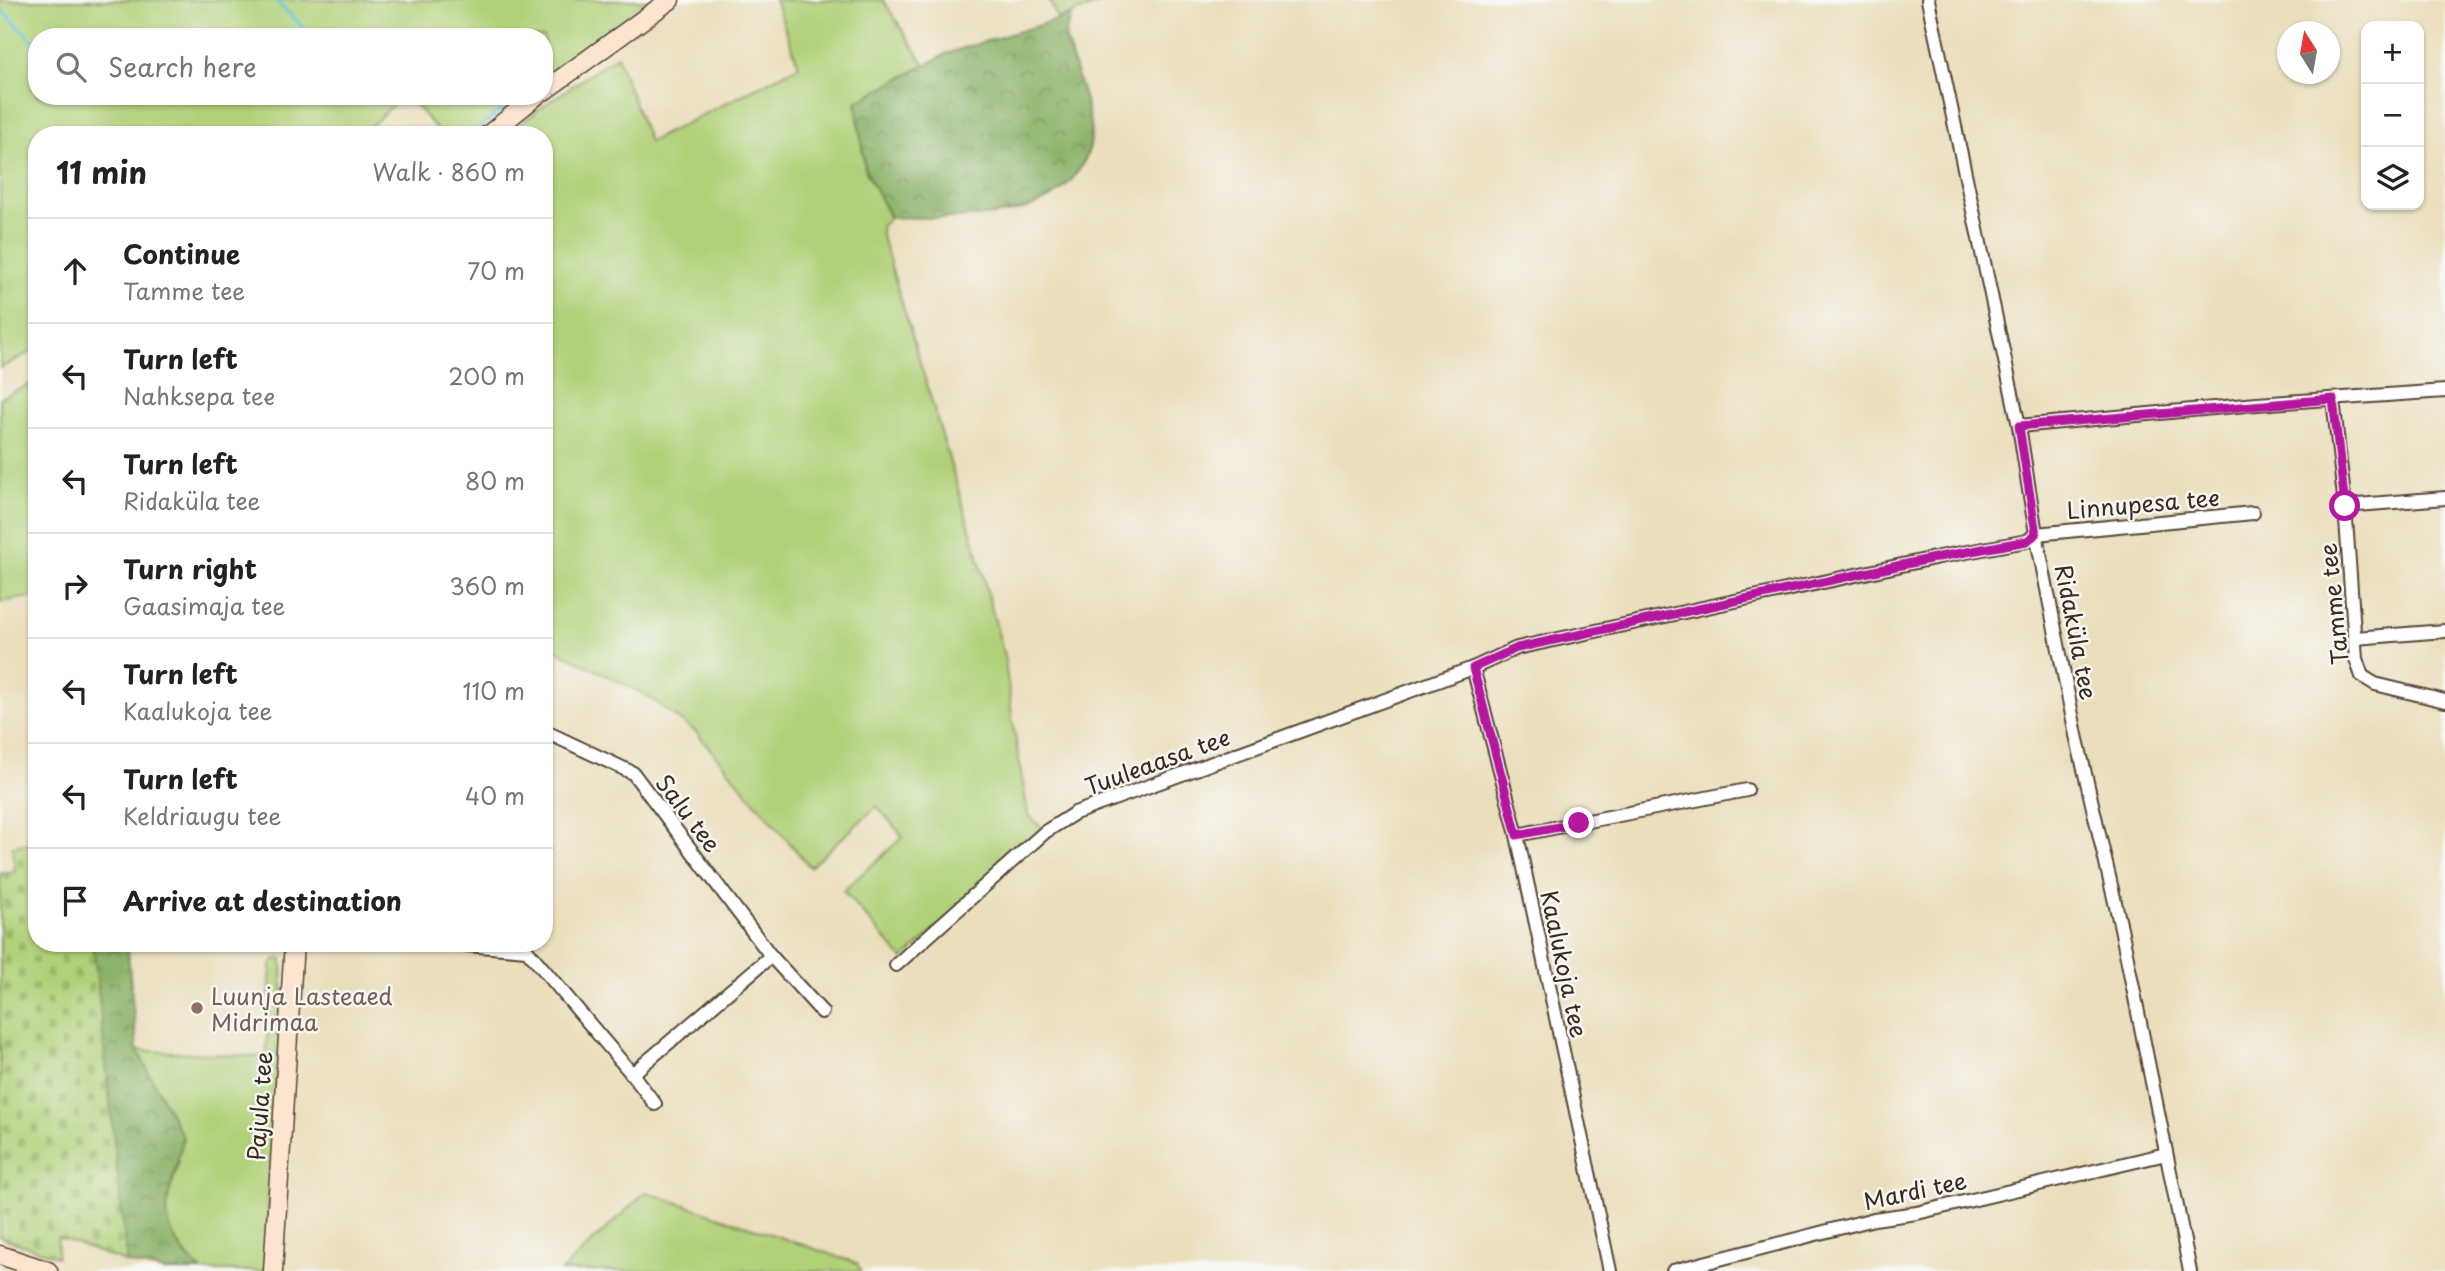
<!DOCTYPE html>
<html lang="en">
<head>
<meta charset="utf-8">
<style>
	:root { --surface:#fff; --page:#f6f6f6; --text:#222; --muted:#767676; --line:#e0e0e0 }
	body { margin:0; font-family:"Playpen Sans",sans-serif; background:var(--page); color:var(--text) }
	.controls { position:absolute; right:21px; top:21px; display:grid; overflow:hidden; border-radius:14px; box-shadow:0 2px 5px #0004 }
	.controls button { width:63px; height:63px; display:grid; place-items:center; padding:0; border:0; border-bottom:2px solid var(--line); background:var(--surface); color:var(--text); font:35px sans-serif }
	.compass { position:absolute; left:2277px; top:21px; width:63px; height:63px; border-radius:50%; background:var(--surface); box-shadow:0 2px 5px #0004; rotate:349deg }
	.stop { position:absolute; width:21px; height:21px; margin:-16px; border:5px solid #b5179e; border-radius:50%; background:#fff }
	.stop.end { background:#b5179e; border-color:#fff; box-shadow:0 2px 7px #0008 }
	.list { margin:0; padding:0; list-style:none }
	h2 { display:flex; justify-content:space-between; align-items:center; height:91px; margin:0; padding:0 28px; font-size:30px }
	h2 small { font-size:23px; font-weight:400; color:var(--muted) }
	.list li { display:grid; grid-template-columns:46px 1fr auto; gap:21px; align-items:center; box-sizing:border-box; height:105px; padding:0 28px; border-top:2px solid var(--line) }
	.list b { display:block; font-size:26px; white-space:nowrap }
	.list p { margin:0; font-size:23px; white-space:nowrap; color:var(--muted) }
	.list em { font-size:23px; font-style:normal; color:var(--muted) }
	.icon { flex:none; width:38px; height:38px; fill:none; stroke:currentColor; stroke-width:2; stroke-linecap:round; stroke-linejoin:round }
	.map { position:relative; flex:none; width:2445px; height:1271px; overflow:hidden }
	.search { position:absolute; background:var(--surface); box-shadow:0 2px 5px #0004; left:28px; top:28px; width:525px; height:77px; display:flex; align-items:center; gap:18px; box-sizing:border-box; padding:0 24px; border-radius:28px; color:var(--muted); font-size:26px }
	.panel { position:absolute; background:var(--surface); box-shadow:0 2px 5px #0004; left:28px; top:126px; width:525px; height:826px; border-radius:28px }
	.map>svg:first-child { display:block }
	.green { fill:#b1d179; stroke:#767e4c; stroke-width:2 }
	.forest { fill:url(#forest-crowns); stroke:#646e44; stroke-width:2 }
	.cemetery { fill:url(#cemetery-stones); stroke:#767e4c; stroke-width:2 }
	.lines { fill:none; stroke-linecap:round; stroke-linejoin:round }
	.stream { stroke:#57c1d3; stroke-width:3.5 }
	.street-casing { stroke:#554536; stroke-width:16 }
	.secondary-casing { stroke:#554536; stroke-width:21 }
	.street { stroke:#fff; stroke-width:12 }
	.secondary { stroke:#fce5d0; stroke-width:18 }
	.route { stroke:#b5179e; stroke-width:9 }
	.education-dot { fill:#8d6e63; stroke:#f6f6f2; stroke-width:2.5 }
	.labels { text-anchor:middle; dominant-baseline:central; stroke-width:5; stroke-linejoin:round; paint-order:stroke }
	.street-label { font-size:23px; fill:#3b2a1e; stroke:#f6f6f2 }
	.education-label { font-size:23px; fill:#785e54; stroke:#f6f6f2; text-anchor:start }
</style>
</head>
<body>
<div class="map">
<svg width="2445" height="1271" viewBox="0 0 2445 1271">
	<defs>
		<pattern id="forest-crowns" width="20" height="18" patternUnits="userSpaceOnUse" patternTransform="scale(1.75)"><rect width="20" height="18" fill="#8cb369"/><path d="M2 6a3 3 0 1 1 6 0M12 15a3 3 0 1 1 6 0" fill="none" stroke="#749256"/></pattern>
		<pattern id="cemetery-stones" width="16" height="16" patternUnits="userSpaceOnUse" patternTransform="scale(1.75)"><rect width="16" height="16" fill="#b1d179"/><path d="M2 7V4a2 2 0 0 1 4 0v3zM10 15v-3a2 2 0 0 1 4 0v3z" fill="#99b468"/></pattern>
	</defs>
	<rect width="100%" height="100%" fill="#f6f6f2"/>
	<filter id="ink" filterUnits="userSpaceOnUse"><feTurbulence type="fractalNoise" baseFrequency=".0143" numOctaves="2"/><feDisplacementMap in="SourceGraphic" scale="14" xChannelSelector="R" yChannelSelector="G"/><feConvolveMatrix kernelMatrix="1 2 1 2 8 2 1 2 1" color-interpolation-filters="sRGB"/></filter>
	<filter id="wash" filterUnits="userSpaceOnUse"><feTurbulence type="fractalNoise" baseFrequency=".00686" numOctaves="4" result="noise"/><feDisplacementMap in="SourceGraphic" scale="28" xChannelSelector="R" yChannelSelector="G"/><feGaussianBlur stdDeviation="1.57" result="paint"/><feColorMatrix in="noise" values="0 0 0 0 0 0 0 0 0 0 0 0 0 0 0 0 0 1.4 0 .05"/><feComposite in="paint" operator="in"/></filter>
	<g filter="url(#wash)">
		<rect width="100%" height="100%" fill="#ebdebc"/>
		<g class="green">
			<path d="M0,0H654L544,77V37H37V96H402L370,127L377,135H37V349L0,368Z"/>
			<path d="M775,0H883L925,65L856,102L865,169L890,218L882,225L881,233L977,552L1005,660L1013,724L1028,814L1045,832L903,959L843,891L903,837L877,806L810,867L696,732L646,695L544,644V135H507L543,106L617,56L649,142L799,66Z"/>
			<path d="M1049,0H1109L1058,19Z"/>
			<path d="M407,96H518L472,135H442Z"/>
			<path d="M37,381V596L0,602V398Z"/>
			<path d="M282,959L283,1010L273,1117L265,1271H201L191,1261L171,1234L165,1206L179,1162L137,1050L266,1057L271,964L274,960Z"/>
			<path d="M646,1192L857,1263L861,1271H561Z"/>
		</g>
		<g class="forest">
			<path d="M1072,15C1070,21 1066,28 1065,35C1065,39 1082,90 1085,101C1094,135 1095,151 1072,179C1043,214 990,217 949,218C929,219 910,216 890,218L865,169L856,102L948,53Z"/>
			<path d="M93,943H127L137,1050L183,1138C171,1199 147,1219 201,1271H165L127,1263Z"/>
		</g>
		<path class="cemetery" d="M37,842V943H93L127,1263L58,1237L57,1257L0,1237V874L15,872L12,846Z"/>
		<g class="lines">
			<g class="stream">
				<path d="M275,0L310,34"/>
				<path d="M0,8L37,45"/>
				<path d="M544,77L654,0"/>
				<path d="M245,96L256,100"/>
				<path d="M472,135L518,96"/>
			</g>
		</g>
	</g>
	<g filter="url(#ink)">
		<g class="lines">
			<g class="street-casing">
				<g id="street">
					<path d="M1928,0L2019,426L2036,534L2076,735L2121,928L2190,1271"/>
					<path d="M2333,399L2345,506L2356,659L2362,676L2375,684L2445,701"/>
					<path d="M2019,426L2257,404L2445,391"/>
					<path d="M2345,506L2445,498"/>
					<path d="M2355,638L2445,631"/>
					<path d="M1473,668L1517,835L1610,1271"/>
					<path d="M544,731L633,773L771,956L822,1012"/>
					<path d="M1517,835L1747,790"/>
					<path d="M442,943L527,950L632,1074"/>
					<path d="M896,965L1027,848L1045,832L1075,813L1473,668L1517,648L1939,557L2027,541L2036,534L2253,513"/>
					<path d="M655,1104L632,1074L771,956"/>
					<path d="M1673,1271L1874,1219L1917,1213L2166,1154"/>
				</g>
			</g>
			<g class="secondary-casing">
				<g id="secondary">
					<path d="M544,91L670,0"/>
					<path d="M488,135L536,96"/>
					<path d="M0,1255L48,1271"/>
					<path d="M273,1271L294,943"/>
				</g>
			</g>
			<use href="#street" class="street"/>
			<use href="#secondary" class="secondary"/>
		</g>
	</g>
	<g class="lines" filter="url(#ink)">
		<path class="route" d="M1579,823L1517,835L1473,668L1517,648L1939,557L2027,541L2036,534L2019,426L2333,399L2345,506"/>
	</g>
	<circle class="education-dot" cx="197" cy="1008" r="7"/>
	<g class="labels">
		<g class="street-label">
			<text transform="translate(2143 503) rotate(-5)">Linnupesa tee</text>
			<text transform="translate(2333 604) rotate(-96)">Tamme tee</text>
			<text transform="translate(2077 632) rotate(79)">Ridaküla tee</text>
			<text transform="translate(1157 761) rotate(-20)">Tuuleaasa tee</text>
			<text transform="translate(689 813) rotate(53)">Salu tee</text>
			<text transform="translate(1565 964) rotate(78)">Kaalukoja tee</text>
			<text transform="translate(259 1106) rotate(-86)">Pajula tee</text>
			<text transform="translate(1915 1190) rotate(-12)">Mardi tee</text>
		</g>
		<g class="education-label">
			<text x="211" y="995">Luunja Lasteaed<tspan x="211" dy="26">Midrimaa</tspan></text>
		</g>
	</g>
</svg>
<div class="controls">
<button>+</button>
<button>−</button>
<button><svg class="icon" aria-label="layers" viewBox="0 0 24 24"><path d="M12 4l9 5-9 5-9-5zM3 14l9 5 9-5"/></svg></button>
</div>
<svg class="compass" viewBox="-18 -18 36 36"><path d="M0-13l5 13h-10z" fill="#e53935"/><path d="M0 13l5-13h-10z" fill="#767676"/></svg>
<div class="stop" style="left:2345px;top:506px"></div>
<div class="stop end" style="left:1579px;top:823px"></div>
<div class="search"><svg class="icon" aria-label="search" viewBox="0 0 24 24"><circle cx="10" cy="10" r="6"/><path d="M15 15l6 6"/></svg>Search here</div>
<section class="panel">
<h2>11 min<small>Walk · 860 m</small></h2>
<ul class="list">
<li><svg class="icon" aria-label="ahead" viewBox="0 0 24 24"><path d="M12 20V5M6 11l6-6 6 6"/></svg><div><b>Continue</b><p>Tamme tee</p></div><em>70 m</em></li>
<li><svg class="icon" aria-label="left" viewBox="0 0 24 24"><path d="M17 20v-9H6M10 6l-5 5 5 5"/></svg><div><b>Turn left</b><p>Nahksepa tee</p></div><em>200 m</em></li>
<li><svg class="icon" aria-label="left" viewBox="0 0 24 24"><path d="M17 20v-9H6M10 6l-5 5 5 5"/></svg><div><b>Turn left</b><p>Ridaküla tee</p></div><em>80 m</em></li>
<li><svg class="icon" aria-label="right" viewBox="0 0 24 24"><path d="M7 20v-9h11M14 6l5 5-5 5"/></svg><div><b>Turn right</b><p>Gaasimaja tee</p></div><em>360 m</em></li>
<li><svg class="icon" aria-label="left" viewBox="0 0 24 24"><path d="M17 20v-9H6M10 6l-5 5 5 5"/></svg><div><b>Turn left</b><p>Kaalukoja tee</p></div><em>110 m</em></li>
<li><svg class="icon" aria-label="left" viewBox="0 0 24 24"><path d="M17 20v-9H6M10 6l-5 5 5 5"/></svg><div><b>Turn left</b><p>Keldriaugu tee</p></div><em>40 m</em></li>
<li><svg class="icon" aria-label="arrive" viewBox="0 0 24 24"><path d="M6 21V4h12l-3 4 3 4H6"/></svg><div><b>Arrive at destination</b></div></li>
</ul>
</section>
</div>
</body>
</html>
